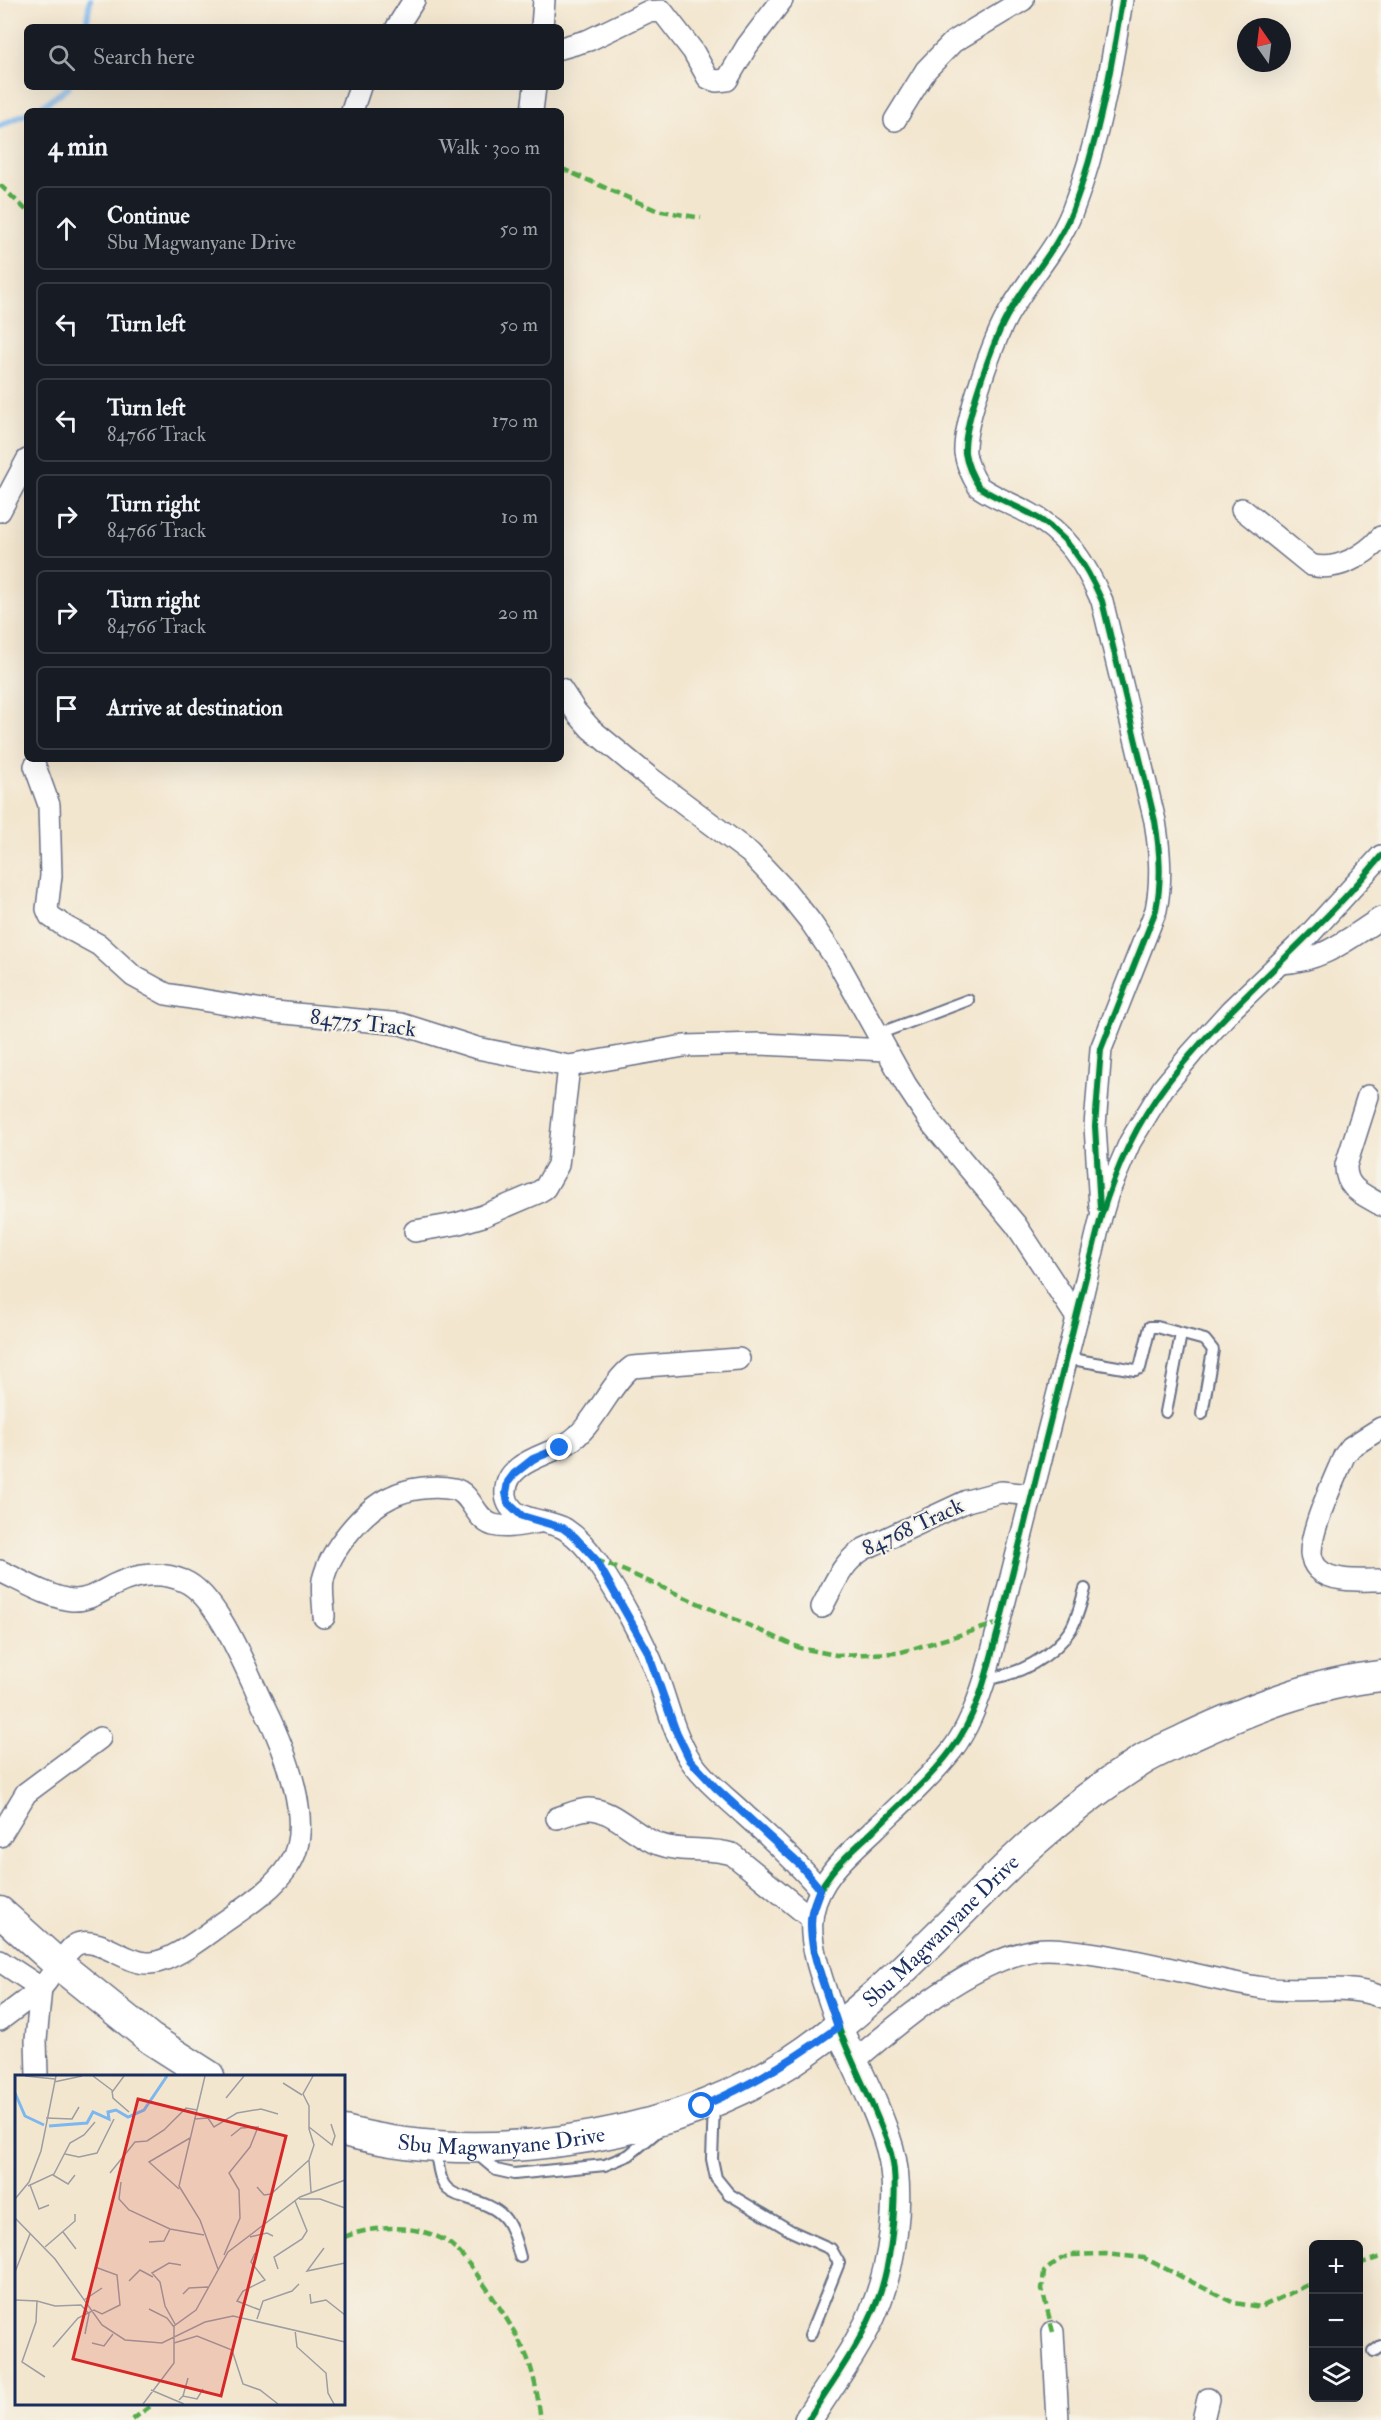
<!DOCTYPE html>
<html lang="en">
<head>
<meta charset="utf-8">
<style>
	:root { --surface:#171b24; --page:#242831; --text:#f1f3f6; --muted:#9ea1a6; --line:#363941 }
	body { margin:0; font-family:"IM FELL Double Pica",serif; background:var(--page); color:var(--text) }
	.controls { position:absolute; right:18px; bottom:18px; display:grid; overflow:hidden; border-radius:9px; box-shadow:0 6px 24px #0002 }
	.controls button { width:54px; height:54px; display:grid; place-items:center; padding:0; border:0; border-bottom:2px solid var(--line); background:var(--surface); color:var(--text); font:30px sans-serif }
	.compass { position:absolute; left:1237px; top:18px; width:54px; height:54px; border-radius:50%; background:var(--surface); box-shadow:0 6px 24px #0002; rotate:346deg }
	.stop { position:absolute; width:18px; height:18px; margin:-14px; border:4px solid #1a73e8; border-radius:50%; background:#fff }
	.stop.end { background:#1a73e8; border-color:#fff; box-shadow:0 2px 6px #0008 }
	.list { margin:0; padding:0; list-style:none }
	h2 { display:flex; justify-content:space-between; align-items:center; height:78px; margin:0; padding:0 24px; font-size:26px }
	h2 small { font-size:20px; font-weight:400; color:var(--muted) }
	.list li { display:grid; grid-template-columns:39px 1fr auto; gap:18px; align-items:center; box-sizing:border-box; height:84px; margin:0 12px 12px; padding:0 12px; border:2px solid var(--line); border-radius:9px }
	.list b { display:block; font-size:22px; white-space:nowrap }
	.list p { margin:0; font-size:20px; white-space:nowrap; color:var(--muted) }
	.list em { font-size:20px; font-style:normal; color:var(--muted) }
	.icon { flex:none; width:33px; height:33px; fill:none; stroke:currentColor; stroke-width:2; stroke-linecap:round; stroke-linejoin:round }
	.map { position:relative; flex:none; width:1381px; height:2420px; overflow:hidden }
	.search { position:absolute; background:var(--surface); box-shadow:0 6px 24px #0002; left:24px; top:24px; width:540px; height:66px; display:flex; align-items:center; gap:15px; box-sizing:border-box; padding:0 21px; border-radius:9px; color:var(--muted); font-size:22px }
	.panel { position:absolute; background:var(--surface); box-shadow:0 6px 24px #0002; left:24px; top:108px; width:540px; height:654px; border-radius:9px }
	.map>svg:first-child { display:block }
	.lines { fill:none; stroke-linecap:round; stroke-linejoin:round }
	.stream { stroke:#7db7ee; stroke-width:6 }
	.service-casing { stroke:#676f86; stroke-width:14 }
	.minor-casing { stroke:#676f86; stroke-width:24 }
	.tertiary-casing { stroke:#676f86; stroke-width:30 }
	.secondary-casing { stroke:#676f86; stroke-width:33 }
	.service { stroke:#fff; stroke-width:10 }
	.minor { stroke:#fff; stroke-width:21 }
	.tertiary { stroke:#fff; stroke-width:27 }
	.secondary { stroke:#fff; stroke-width:30 }
	.quiet { stroke:#52ab49; stroke-width:4.5; stroke-dasharray:9 4.5; stroke-linecap:butt }
	.cycleway-casing { stroke:#f7f3e8; stroke-width:10 }
	.cycleway { stroke:#00873e; stroke-width:6 }
	.route { stroke:#1a73e8; stroke-width:8 }
	.labels { text-anchor:middle; dominant-baseline:central; stroke-width:4.5; stroke-linejoin:round; paint-order:stroke }
	.street-label { font-size:22px; fill:#1b2f5e; stroke:#f7f3e8 }
	.inset-river { fill:none; stroke:#7db7ee; stroke-width:3 }
	.inset-road { fill:none; stroke:#9d9da2; stroke-width:1.5 }
	.view { fill:#d62828; fill-opacity:0.15; stroke:#d62828; stroke-width:3 }
	.inset-edge { fill:none; stroke:#1b2f5e; stroke-width:3 }
</style>
</head>
<body>
<div class="map">
<svg width="1381" height="2420" viewBox="0 0 1381 2420">
	<rect width="100%" height="100%" fill="#f7f3e8"/>
	<filter id="ink" filterUnits="userSpaceOnUse"><feTurbulence type="fractalNoise" baseFrequency=".0167" numOctaves="2"/><feDisplacementMap in="SourceGraphic" scale="12" xChannelSelector="R" yChannelSelector="G"/><feConvolveMatrix kernelMatrix="1 2 1 2 8 2 1 2 1" color-interpolation-filters="sRGB"/></filter>
	<filter id="wash" filterUnits="userSpaceOnUse"><feTurbulence type="fractalNoise" baseFrequency=".008" numOctaves="4" result="noise"/><feDisplacementMap in="SourceGraphic" scale="24" xChannelSelector="R" yChannelSelector="G"/><feGaussianBlur stdDeviation="1.35" result="paint"/><feColorMatrix in="noise" values="0 0 0 0 0 0 0 0 0 0 0 0 0 0 0 0 0 1.4 0 .05"/><feComposite in="paint" operator="in"/></filter>
	<g filter="url(#wash)">
		<rect width="100%" height="100%" fill="#f3e6cf"/>
		<g class="lines">
			<g class="stream">
				<path d="M86,27L90,0"/>
				<path d="M31,111L45,104L69,87"/>
				<path d="M0,126L27,113"/>
			</g>
		</g>
	</g>
	<g filter="url(#ink)">
		<g class="lines">
			<g class="service-casing">
				<g id="service">
					<path d="M878,1034L968,1000"/>
					<path d="M1066,1358L1135,1370L1140,1368L1150,1327H1157L1205,1340L1213,1350L1202,1414"/>
					<path d="M1166,1412L1181,1334"/>
					<path d="M985,1679C1017,1676 1053,1657 1071,1629C1078,1617 1081,1602 1085,1589"/>
					<path d="M714,2104L712,2159L716,2178L729,2194L791,2231L831,2249L839,2263L810,2335"/>
					<path d="M435,2149C438,2160 438,2175 444,2185C449,2192 456,2195 464,2197C505,2210 509,2216 520,2257"/>
					<path d="M477,2154L496,2170L514,2174L605,2165L629,2155L659,2130"/>
					<path d="M1374,2351L1381,2346"/>
				</g>
			</g>
			<g class="minor-casing">
				<g id="minor">
					<path d="M397,27L414,0"/>
					<path d="M542,27L544,0"/>
					<path d="M561,48L589,40L647,12L662,11L693,51L708,78L716,81L727,80L747,46L782,0"/>
					<path d="M352,111L360,87"/>
					<path d="M532,111L535,87"/>
					<path d="M895,120L926,70L953,42L1023,0"/>
					<path d="M1242,509L1311,565C1336,572 1365,556 1381,537"/>
					<path d="M0,511L27,460"/>
					<path d="M561,689L576,712L591,729L649,777L750,853L786,891L810,921L836,959L906,1085L932,1124L1016,1225L1077,1318"/>
					<path d="M35,766L49,805L51,876L47,909L50,916L66,927L99,945L133,976L166,994L275,1012L401,1024L477,1048L569,1066L684,1046L760,1044L886,1050"/>
					<path d="M1281,963C1323,961 1346,940 1381,918"/>
					<path d="M1368,1096L1346,1165C1345,1189 1363,1194 1381,1205"/>
					<path d="M1100,1207L1095,1126L1101,1049L1156,910C1162,880 1160,852 1155,821L1102,601C1085,563 1067,533 1029,513C1012,504 995,498 979,487C972,476 967,466 965,453C963,425 994,337 1010,311C1030,277 1057,249 1072,212C1098,144 1111,71 1122,0"/>
					<path d="M415,1231L456,1224L483,1216L537,1193L545,1188L558,1165L569,1066"/>
					<path d="M739,1359L632,1367C609,1384 594,1427 568,1443C548,1456 503,1462 506,1495C509,1523 546,1518 565,1529C577,1537 589,1550 596,1561C618,1593 643,1638 656,1673C667,1702 673,1732 689,1758C703,1780 727,1798 746,1816C772,1839 797,1863 820,1889"/>
					<path d="M1381,1428L1351,1447L1344,1456C1334,1480 1311,1528 1311,1553C1311,1558 1314,1565 1318,1569C1332,1583 1363,1580 1381,1580"/>
					<path d="M0,1571C20,1580 50,1598 72,1600C88,1601 100,1592 114,1585C136,1574 161,1571 184,1581C219,1596 248,1675 265,1709C284,1748 316,1825 289,1865C273,1890 245,1907 221,1924C204,1937 171,1962 150,1963C128,1965 101,1938 81,1943C73,1944 69,1951 64,1957C56,1967 49,1980 40,1989C27,2000 13,2010 0,2020"/>
					<path d="M822,1607C834,1585 842,1562 864,1549L967,1501L1001,1492L1032,1495"/>
					<path d="M324,1617C324,1606 321,1591 323,1580C330,1550 363,1510 391,1497C408,1488 435,1485 454,1489C472,1493 474,1519 493,1525C508,1529 524,1524 539,1522"/>
					<path d="M557,1818C567,1815 577,1810 588,1809C612,1808 635,1836 658,1844C682,1853 708,1847 732,1854L812,1919"/>
					<path d="M0,1836L26,1793L100,1738"/>
					<path d="M0,1961L41,1988L36,2040L37,2076"/>
					<path d="M838,2027C828,1994 806,1946 813,1912C820,1876 850,1853 875,1829C901,1804 929,1779 952,1750C968,1729 977,1704 985,1679L1077,1318L1101,1217L1108,1193L1130,1142L1163,1088L1192,1053L1231,1010L1307,937L1381,856"/>
					<path d="M854,2061C902,2020 970,1962 1035,1950C1052,1947 1071,1951 1089,1953C1148,1961 1205,1979 1263,1988C1301,1994 1344,1982 1381,1997"/>
					<path d="M1053,2332L1058,2420"/>
					<path d="M1203,2420L1208,2399"/>
				</g>
			</g>
			<g class="tertiary-casing">
				<path id="tertiary" d="M808,2420C829,2386 856,2351 872,2315C892,2269 903,2197 890,2149C878,2107 856,2067 838,2027"/>
			</g>
			<g class="secondary-casing">
				<g id="secondary">
					<path d="M0,1912L58,1964L151,2039L209,2076"/>
					<path id="s1" d="M344,2131C415,2150 489,2151 562,2141C642,2130 721,2106 790,2062C880,2003 950,1919 1028,1847C1063,1816 1101,1786 1141,1761C1156,1751 1174,1745 1189,1737C1249,1709 1314,1683 1381,1676"/>
				</g>
			</g>
			<use href="#service" class="service"/>
			<use href="#minor" class="minor"/>
			<use href="#tertiary" class="tertiary"/>
			<use href="#secondary" class="secondary"/>
			<g class="quiet">
				<path d="M561,171L565,170L656,210L701,218"/>
				<path d="M0,185L27,211"/>
				<path d="M596,1560L625,1571L800,1648L836,1655L898,1653L1000,1623"/>
				<path d="M344,2237C374,2225 416,2224 446,2241C468,2254 517,2332 527,2357C535,2377 538,2399 541,2420"/>
				<path d="M1358,2264L1381,2257"/>
				<path d="M1053,2332L1042,2289L1044,2272L1057,2261L1070,2255L1105,2254L1144,2258L1234,2303L1261,2307L1314,2282"/>
				<path d="M132,2420L153,2404"/>
			</g>
			<g class="cycleway-casing">
				<g id="cycleway">
					<path d="M1100,1208L1095,1126L1101,1049L1156,910C1162,880 1160,852 1155,821L1102,601C1085,563 1067,533 1029,513C1012,504 995,498 979,487C972,476 967,466 965,453C963,425 994,337 1010,311C1030,277 1057,249 1072,212C1098,144 1111,71 1122,0"/>
					<path d="M808,2420C829,2386 855,2352 871,2315C887,2283 892,2245 894,2210C895,2190 896,2166 889,2147C873,2100 847,2056 832,2009C823,1979 807,1944 812,1912C819,1877 849,1854 874,1830C900,1804 930,1779 952,1749C980,1712 988,1666 1000,1623L1101,1217C1115,1171 1136,1124 1165,1086C1229,1002 1315,938 1381,856"/>
				</g>
			</g>
			<use href="#cycleway" class="cycleway"/>
		</g>
	</g>
	<g class="lines" filter="url(#ink)">
		<path class="route" d="M560,1448L533,1459L514,1474L508,1482L506,1493L508,1503L522,1516L563,1528L575,1537L596,1560L647,1650L675,1729L690,1760L715,1787L800,1865L820,1889C817,1897 814,1905 812,1912C806,1947 828,1994 838,2027C795,2059 751,2085 702,2106"/>
	</g>
	<g class="labels">
		<g class="street-label">
			<text transform="translate(363 1023) rotate(7)">84775 Track</text>
			<text transform="translate(913 1527) rotate(-25)">84768 Track</text>
			<text stroke="none"><textPath href="#s1" startOffset="663">Sbu Magwanyane Drive</textPath></text>
			<text stroke="none"><textPath href="#s1" startOffset="159">Sbu Magwanyane Drive</textPath></text>
		</g>
	</g>
	<g transform="translate(15 2075)">
		<rect width="330" height="330" fill="#f3e6cf"/>
		<path class="inset-river" d="M0,18L10,41L29,50M34,51L72,48L78,37L94,44L93,37L101,35L113,42L129,35L152,1"/>
		<path class="inset-road" d="M10,1L40,4M78,1L98,16L109,1M190,1L164,111L185,145L203,194M39,7L67,1M268,8L287,20M97,16L98,23L114,37M211,23L229,1M31,43L57,44L64,32M179,44L193,43L199,52L222,38L246,34L263,39M294,52L317,70L320,61L316,49M50,79L64,82L82,78L99,44M95,98L120,67L132,66L149,55L171,33L182,35M38,100L53,109L60,100M106,107L104,124L114,135L155,154L189,160M15,110L24,134L34,130M13,111L39,99L55,68L69,60L80,47M242,112L249,120L256,119L294,85M164,114L134,87L175,63M296,117L294,85L299,70L294,54V31L288,19L298,1M0,124L14,107L26,76L41,1M284,124H305L330,133M0,143L40,184L87,250L110,265L147,268L190,247L218,241L330,267M48,157L61,174M235,162L252,158L258,161M134,167L149,166L155,154M30,172L60,146V139M309,173L292,196L330,188M240,178L236,187L250,205L228,216L222,226L245,235L242,244M209,180L225,143L224,115L214,98L235,72L243,52L226,53L216,61M263,194L259,182L287,164L292,156L280,126M0,197L15,159M114,206L125,195L138,202M168,219L174,213L193,212M295,219L296,228L311,225L330,240M0,225L22,226L21,247L7,287L30,302M69,225L87,213M22,226L40,231L66,230L74,239L70,259M134,234L152,243L159,252M245,235L248,226L277,216L284,209M160,249L150,231L145,207L137,198L154,188L166,190M280,255L282,272L311,298L313,318L319,329M77,268L89,271L98,259M159,268L182,261L217,275L228,309L245,315L263,329M38,272L63,243L79,235L87,239L105,230L102,200L80,192M136,315L169,329M168,321L173,303M164,325L168,321L182,324L188,314M128,329L159,288V251L181,235L213,177L285,122L330,105"/>
		<path class="view" d="M123,24L271,61L206,321L58,284Z"/>
		<rect width="330" height="330" class="inset-edge"/>
	</g>
</svg>
<div class="controls">
<button>+</button>
<button>−</button>
<button><svg class="icon" aria-label="layers" viewBox="0 0 24 24"><path d="M12 4l9 5-9 5-9-5zM3 14l9 5 9-5"/></svg></button>
</div>
<svg class="compass" viewBox="-18 -18 36 36"><path d="M0-13l5 13h-10z" fill="#e53935"/><path d="M0 13l5-13h-10z" fill="#9ea1a6"/></svg>
<div class="stop" style="left:702px;top:2106px"></div>
<div class="stop end" style="left:560px;top:1448px"></div>
<div class="search"><svg class="icon" aria-label="search" viewBox="0 0 24 24"><circle cx="10" cy="10" r="6"/><path d="M15 15l6 6"/></svg>Search here</div>
<section class="panel">
<h2>4 min<small>Walk · 300 m</small></h2>
<ul class="list">
<li><svg class="icon" aria-label="ahead" viewBox="0 0 24 24"><path d="M12 20V5M6 11l6-6 6 6"/></svg><div><b>Continue</b><p>Sbu Magwanyane Drive</p></div><em>50 m</em></li>
<li><svg class="icon" aria-label="left" viewBox="0 0 24 24"><path d="M17 20v-9H6M10 6l-5 5 5 5"/></svg><div><b>Turn left</b></div><em>50 m</em></li>
<li><svg class="icon" aria-label="left" viewBox="0 0 24 24"><path d="M17 20v-9H6M10 6l-5 5 5 5"/></svg><div><b>Turn left</b><p>84766 Track</p></div><em>170 m</em></li>
<li><svg class="icon" aria-label="right" viewBox="0 0 24 24"><path d="M7 20v-9h11M14 6l5 5-5 5"/></svg><div><b>Turn right</b><p>84766 Track</p></div><em>10 m</em></li>
<li><svg class="icon" aria-label="right" viewBox="0 0 24 24"><path d="M7 20v-9h11M14 6l5 5-5 5"/></svg><div><b>Turn right</b><p>84766 Track</p></div><em>20 m</em></li>
<li><svg class="icon" aria-label="arrive" viewBox="0 0 24 24"><path d="M6 21V4h12l-3 4 3 4H6"/></svg><div><b>Arrive at destination</b></div></li>
</ul>
</section>
</div>
</body>
</html>
